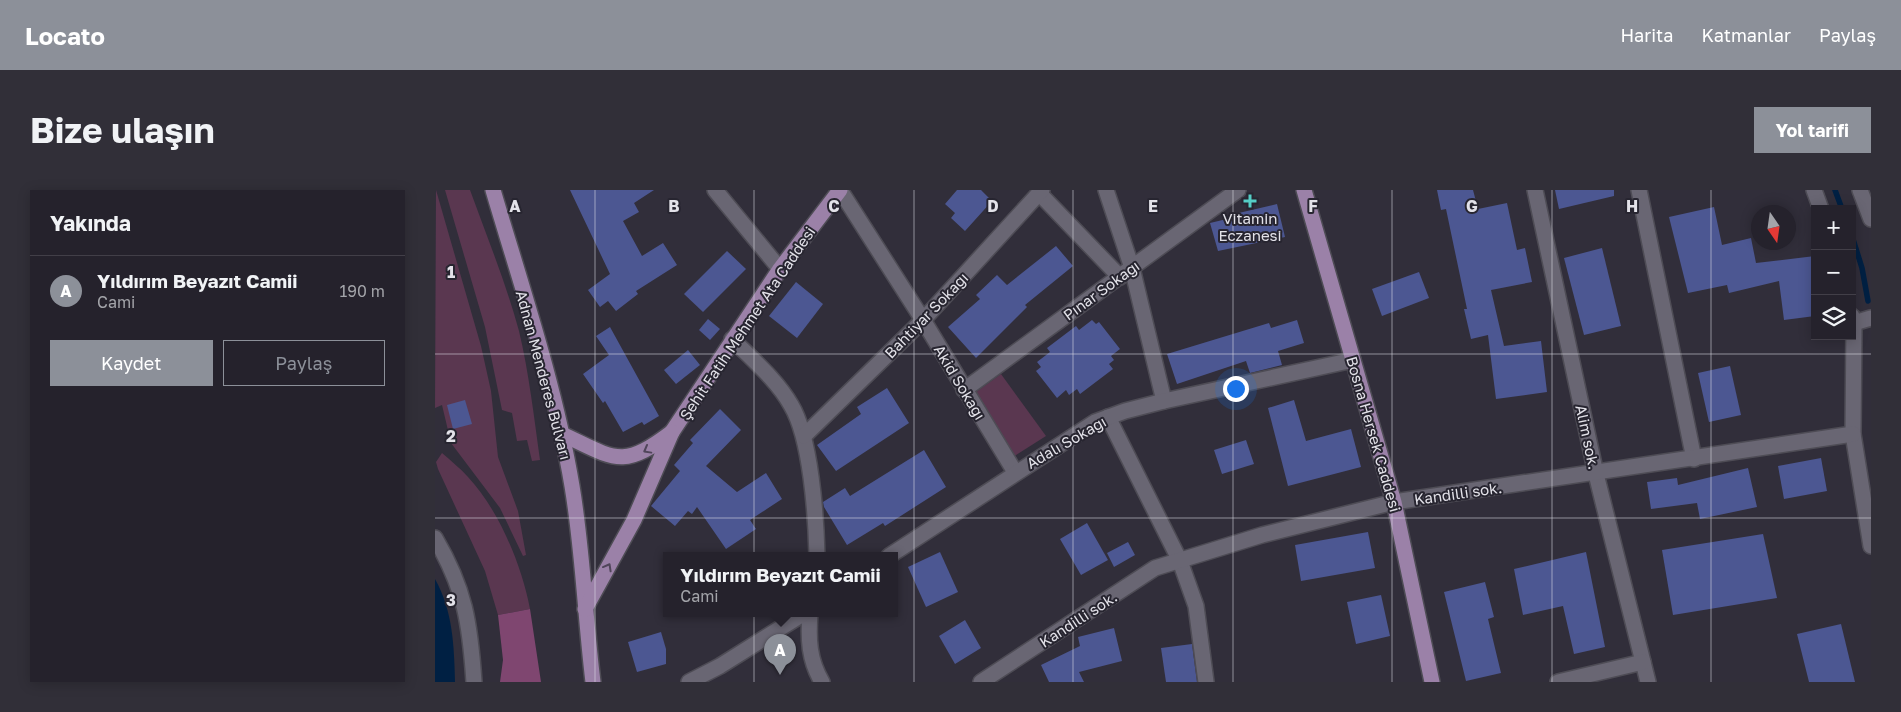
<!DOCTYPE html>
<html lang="tr">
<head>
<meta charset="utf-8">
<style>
	:root { --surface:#25222c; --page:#312f38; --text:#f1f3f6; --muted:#a3a4a9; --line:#423f48; --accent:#8c9099 }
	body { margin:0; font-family:"Golos Text",sans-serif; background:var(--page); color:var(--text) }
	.controls { position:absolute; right:15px; top:15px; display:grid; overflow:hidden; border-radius:0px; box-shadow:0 2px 12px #0003 }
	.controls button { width:45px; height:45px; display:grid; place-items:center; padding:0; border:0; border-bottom:1px solid var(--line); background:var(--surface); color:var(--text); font:25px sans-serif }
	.compass { position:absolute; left:1316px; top:15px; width:45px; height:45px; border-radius:50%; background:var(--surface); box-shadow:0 2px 12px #0003; rotate:167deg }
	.you { position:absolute; left:800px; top:198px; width:18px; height:18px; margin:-12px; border:4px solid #fff; border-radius:50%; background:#1a73e8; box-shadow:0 0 0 8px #1a73e833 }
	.badge { display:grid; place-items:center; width:32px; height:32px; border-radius:50%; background:var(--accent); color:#fff; font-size:16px; font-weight:700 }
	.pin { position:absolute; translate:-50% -41px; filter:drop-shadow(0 1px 2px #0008) }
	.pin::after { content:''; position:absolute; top:26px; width:18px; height:15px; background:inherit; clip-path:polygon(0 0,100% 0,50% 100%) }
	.popup { position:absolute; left:228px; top:362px; width:235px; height:65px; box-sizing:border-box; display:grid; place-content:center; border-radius:0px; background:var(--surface); filter:drop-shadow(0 1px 4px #0005); font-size:16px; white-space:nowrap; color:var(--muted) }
	.popup b { font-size:19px; color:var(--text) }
	.popup::after { content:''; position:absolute; left:50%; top:100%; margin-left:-10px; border:10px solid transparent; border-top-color:var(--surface) }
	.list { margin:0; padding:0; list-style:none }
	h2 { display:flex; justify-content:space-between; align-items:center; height:65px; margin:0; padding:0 20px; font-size:21px }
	h2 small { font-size:16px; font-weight:400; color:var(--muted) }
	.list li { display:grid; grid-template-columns:32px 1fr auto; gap:15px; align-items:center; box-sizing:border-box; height:70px; padding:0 20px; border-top:1px solid var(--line) }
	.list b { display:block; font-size:19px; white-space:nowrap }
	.list p { margin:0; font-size:16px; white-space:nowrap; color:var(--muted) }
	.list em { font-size:16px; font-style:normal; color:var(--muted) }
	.actions { display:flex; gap:10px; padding:15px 20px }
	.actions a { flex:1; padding:11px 0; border:1px solid var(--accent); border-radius:0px; text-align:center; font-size:18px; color:var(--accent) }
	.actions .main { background:var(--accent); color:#fff }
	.icon { flex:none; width:28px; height:28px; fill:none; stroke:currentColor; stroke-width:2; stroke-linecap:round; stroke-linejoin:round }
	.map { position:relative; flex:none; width:1436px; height:492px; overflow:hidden; border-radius:0px }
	header { display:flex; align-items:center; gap:30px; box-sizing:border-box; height:70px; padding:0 25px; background:var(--accent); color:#fff }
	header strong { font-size:24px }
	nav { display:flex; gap:28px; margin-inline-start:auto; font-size:18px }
	.intro { display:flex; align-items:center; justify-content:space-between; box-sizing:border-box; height:120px; padding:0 30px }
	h1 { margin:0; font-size:35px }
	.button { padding:12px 22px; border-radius:0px; background:var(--accent); color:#fff; font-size:18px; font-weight:700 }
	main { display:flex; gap:30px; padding:0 30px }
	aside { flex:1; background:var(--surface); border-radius:0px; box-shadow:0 2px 12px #0003 }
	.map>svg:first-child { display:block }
	.green { fill:#5a3750 }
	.forest { fill:#7f4670 }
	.water { fill:#002043 }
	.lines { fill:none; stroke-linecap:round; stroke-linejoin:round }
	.stream { stroke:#002043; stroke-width:5.5 }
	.building { fill:#4c5792 }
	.minor-casing { stroke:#4e4c55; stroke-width:18 }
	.major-casing { stroke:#4e4c55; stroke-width:18 }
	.minor { stroke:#696673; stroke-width:15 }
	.major { stroke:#9b81a8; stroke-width:15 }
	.oneway { stroke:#50455a }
	.grid { fill:none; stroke:#e3e2e9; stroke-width:1; stroke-opacity:0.55 }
	.poi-dot { fill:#55cec6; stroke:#272530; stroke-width:2 }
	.labels { text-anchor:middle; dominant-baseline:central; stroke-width:4; stroke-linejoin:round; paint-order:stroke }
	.poi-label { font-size:15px; fill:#e3e2e9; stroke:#272530 }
	.street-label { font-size:15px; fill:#e3e2e9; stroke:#272530 }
	.grid-label { font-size:16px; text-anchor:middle; font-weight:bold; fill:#e3e2e9; stroke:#272530; stroke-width:4; stroke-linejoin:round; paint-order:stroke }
</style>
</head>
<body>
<header>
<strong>Locato</strong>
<nav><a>Harita</a><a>Katmanlar</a><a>Paylaş</a></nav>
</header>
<div class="intro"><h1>Bize ulaşın</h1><a class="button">Yol tarifi</a></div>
<main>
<aside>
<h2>Yakında<small></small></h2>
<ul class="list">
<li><span class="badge">A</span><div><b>Yıldırım Beyazıt Camii</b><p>Cami</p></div><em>190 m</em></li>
</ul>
<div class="actions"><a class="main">Kaydet</a><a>Paylaş</a></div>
</aside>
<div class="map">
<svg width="1436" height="492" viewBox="0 0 1436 492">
	<rect width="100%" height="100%" fill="#312e3a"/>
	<g class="green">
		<path d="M1,0L46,156L56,201L63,267L83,321L91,365L88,366L65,318L16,253L7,215L0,218Z"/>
		<path d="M10,0H35C52,47 71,93 84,141C94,183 99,227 105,270L97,271L92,250L82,251L77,223L67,220L50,137Z"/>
		<path d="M566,184L611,246L578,267L541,202Z"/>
		<path d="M7,263C16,271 25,278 33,287C64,320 87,376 95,419L63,425L50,381L3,279L1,272Z"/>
	</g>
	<path class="forest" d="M95,419L106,492H65L68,470L63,425Z"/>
	<path class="water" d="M0,389C18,421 19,456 20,492H0Z"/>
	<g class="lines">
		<g class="stream">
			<path d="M1400,0L1407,19"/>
			<path d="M1417,46L1427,78L1433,111"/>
		</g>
	</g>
	<g class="building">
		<path d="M135,0H219L199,13L204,22L188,31L207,66L228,53L242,75L201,101L203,104L181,121L173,111L165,117L153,100L175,84Z"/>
		<path d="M522,0H546L557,11L530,41L516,28L520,23L510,14Z"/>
		<path d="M1002,0H1038L1043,19L1072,13L1082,60L1090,58L1097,92L1056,100L1069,156L1106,151L1112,202L1061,209L1053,145L1036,149L1029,119H1032L1011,19L1006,20Z"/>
		<path d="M1120,0H1179V6L1124,19Z"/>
		<path d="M842,14L850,47L783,61L775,33L796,28L795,25Z"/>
		<path d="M1279,17L1287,55L1316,48L1321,73L1380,66V126L1349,130L1344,91L1294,103L1292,95L1253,103L1234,27Z"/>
		<path d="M621,56L638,76L590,115L592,117L541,168L513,137L545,109L541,105L562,85L572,95Z"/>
		<path d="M1167,58L1186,136L1149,145L1129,68Z"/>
		<path d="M292,61L311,79L268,122L249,104Z"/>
		<path d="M984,82L994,108L947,126L937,99Z"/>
		<path d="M361,92L388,114L362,148L334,126Z"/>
		<path d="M273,129L285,139L275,150L264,140Z"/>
		<path d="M657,130L661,134L664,132L685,159L676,166L679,170L674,174L678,179L645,204L642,199L634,205L631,200L622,208L601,181L606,177L602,172L615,162L612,158L641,136L644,140Z"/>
		<path d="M862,130L869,153L843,161L847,175L815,183L811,171L742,194L732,164L834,133L836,138Z"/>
		<path d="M175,137L224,226L209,235L207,232L188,242L170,211L168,213L148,184L174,165L161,146Z"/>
		<path d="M253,160L265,175L241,194L229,180Z"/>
		<path d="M1295,176L1306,225L1274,232L1263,183Z"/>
		<path d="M452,198L474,233L401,281L382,255L426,224L422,217Z"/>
		<path d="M30,210L37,234L18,239L12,215Z"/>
		<path d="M859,210L871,251L916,239L926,277L853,296L833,218Z"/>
		<path d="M285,219L306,240L271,276L302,302L331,283L347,309L315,330L321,339L291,359L262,317L257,324L253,321L240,336L216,316L245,281L239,275L258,253L255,250Z"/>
		<path d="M811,250L819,274L787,284L779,260Z"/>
		<path d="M489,260L511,297L450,336L448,333L412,355L389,317L388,312L410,298L415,306Z"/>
		<path d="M1386,268L1392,301L1349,309L1343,276Z"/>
		<path d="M1313,278L1322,317L1265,329L1262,313L1216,319L1212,292L1242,288L1243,295Z"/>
		<path d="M652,333L673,370L646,385L625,349Z"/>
		<path d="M933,342L940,378L866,391L860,355Z"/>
		<path d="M1328,344L1342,408L1238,425L1227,360Z"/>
		<path d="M693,352L700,365L679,377L672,363Z"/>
		<path d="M505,362L523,402L491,417L473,377Z"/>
		<path d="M1151,362L1170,457L1139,464L1128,416L1088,425L1079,379Z"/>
		<path d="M1050,392L1059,427L1053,429L1066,483L1031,491L1009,402Z"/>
		<path d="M946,405L955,446L921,454L912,412Z"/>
		<path d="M530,430L546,458L520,474L504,446Z"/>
		<path d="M1406,434L1420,492H1374L1362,444Z"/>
		<path d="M679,438L687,471L644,482L649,492H614L606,475L645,456L643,447Z"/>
		<path d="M226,442L231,459V474L202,482L193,452Z"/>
		<path d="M757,454L762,492H731L726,458Z"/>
	</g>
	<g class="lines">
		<g class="minor-casing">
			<g id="minor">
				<path d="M280,0L345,79"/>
				<path d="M405,0L488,130L580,282"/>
				<path d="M671,0L697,78L729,211"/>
				<path d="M1100,0L1161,284L1213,492"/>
				<path d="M1204,0L1259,269"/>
				<path d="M1379,0L1386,19"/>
				<path d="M1425,0L1436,29"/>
				<path d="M604,3L685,87"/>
				<path d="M1417,126L1419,133L1418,244L1436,356"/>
				<path d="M1419,133L1436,128"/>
				<path d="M297,149C317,169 342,190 356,215C376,248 381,326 382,366"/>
				<path d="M529,200L803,0"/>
				<path d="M673,227L745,371L761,416L771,492"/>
				<path d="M369,246L488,130L607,0"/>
				<path d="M0,348C30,399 35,433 39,492"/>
				<path d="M454,366L660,232L690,221L729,211L918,170"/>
				<path d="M375,424C373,449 374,470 387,492"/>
				<path d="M254,492L285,476L368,424"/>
				<path d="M546,492L720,378L827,345L959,312L1418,244"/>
				<path d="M1123,492L1208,472"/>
			</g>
		</g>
		<g class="major-casing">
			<g id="major">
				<path d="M58,0C87,98 120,195 137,296C148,361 150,427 158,492"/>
				<path d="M869,0L959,312L997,492"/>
				<path d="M237,242L345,79L405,0"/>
				<path d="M127,244C180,269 187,280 237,242L199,330L150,419"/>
			</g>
		</g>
		<use href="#minor" class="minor"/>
		<use href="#major" class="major"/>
	</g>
	<defs><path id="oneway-chevron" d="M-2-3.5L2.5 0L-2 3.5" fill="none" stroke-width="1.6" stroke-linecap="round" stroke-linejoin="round" transform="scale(1.25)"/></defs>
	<g class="oneway">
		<use href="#oneway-chevron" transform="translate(212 260) rotate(151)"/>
		<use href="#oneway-chevron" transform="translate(173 377) rotate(-61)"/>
	</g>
	<path class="grid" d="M160,0V492M319,0V492M479,0V492M638,0V492M798,0V492M957,0V492M1117,0V492M1276,0V492M0,164H1436M0,328H1436"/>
	<path class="poi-dot" d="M812.5 3.5h5v5h5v5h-5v5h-5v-5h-5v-5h5z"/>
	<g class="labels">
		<g class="poi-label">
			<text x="815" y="28">Vitamin<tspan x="815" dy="17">Eczanesi</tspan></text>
		</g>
		<g class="street-label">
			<text transform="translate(666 100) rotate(-36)">Pınar Sokağı</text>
			<text transform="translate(491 125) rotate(-46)">Bahtiyar Sokağı</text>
			<text transform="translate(312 133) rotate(-56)">Şehit Fatih Mehmet Ata Caddesi</text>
			<text transform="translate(109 185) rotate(75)">Adnan Menderes Bulvarı</text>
			<text transform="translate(525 192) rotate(59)">Akid Sokağı</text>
			<text transform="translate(939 244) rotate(74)">Bosna Hersek Caddesi</text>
			<text transform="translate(1153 247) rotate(78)">Alim sok.</text>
			<text transform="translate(631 252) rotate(-30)">Adalı Sokağı</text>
			<text transform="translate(1023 303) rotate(-8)">Kandilli sok.</text>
			<text transform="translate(643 429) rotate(-33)">Kandilli sok.</text>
		</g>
	</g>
	<g class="grid-label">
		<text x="80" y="22">A</text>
		<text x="239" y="22">B</text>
		<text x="399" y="22">C</text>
		<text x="558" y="22">D</text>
		<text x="718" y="22">E</text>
		<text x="878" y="22">F</text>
		<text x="1037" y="22">G</text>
		<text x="1197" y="22">H</text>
		<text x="16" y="88">1</text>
		<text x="16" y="252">2</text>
		<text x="16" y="416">3</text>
	</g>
</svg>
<div class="controls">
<button>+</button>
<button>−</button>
<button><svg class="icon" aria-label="layers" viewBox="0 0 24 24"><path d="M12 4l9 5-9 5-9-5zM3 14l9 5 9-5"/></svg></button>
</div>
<svg class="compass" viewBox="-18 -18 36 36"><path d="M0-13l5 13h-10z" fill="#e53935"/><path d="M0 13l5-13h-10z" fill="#a3a4a9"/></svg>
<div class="you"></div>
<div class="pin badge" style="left:345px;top:485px">A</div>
<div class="popup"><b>Yıldırım Beyazıt Camii</b>Cami</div>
</div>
</main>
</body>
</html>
